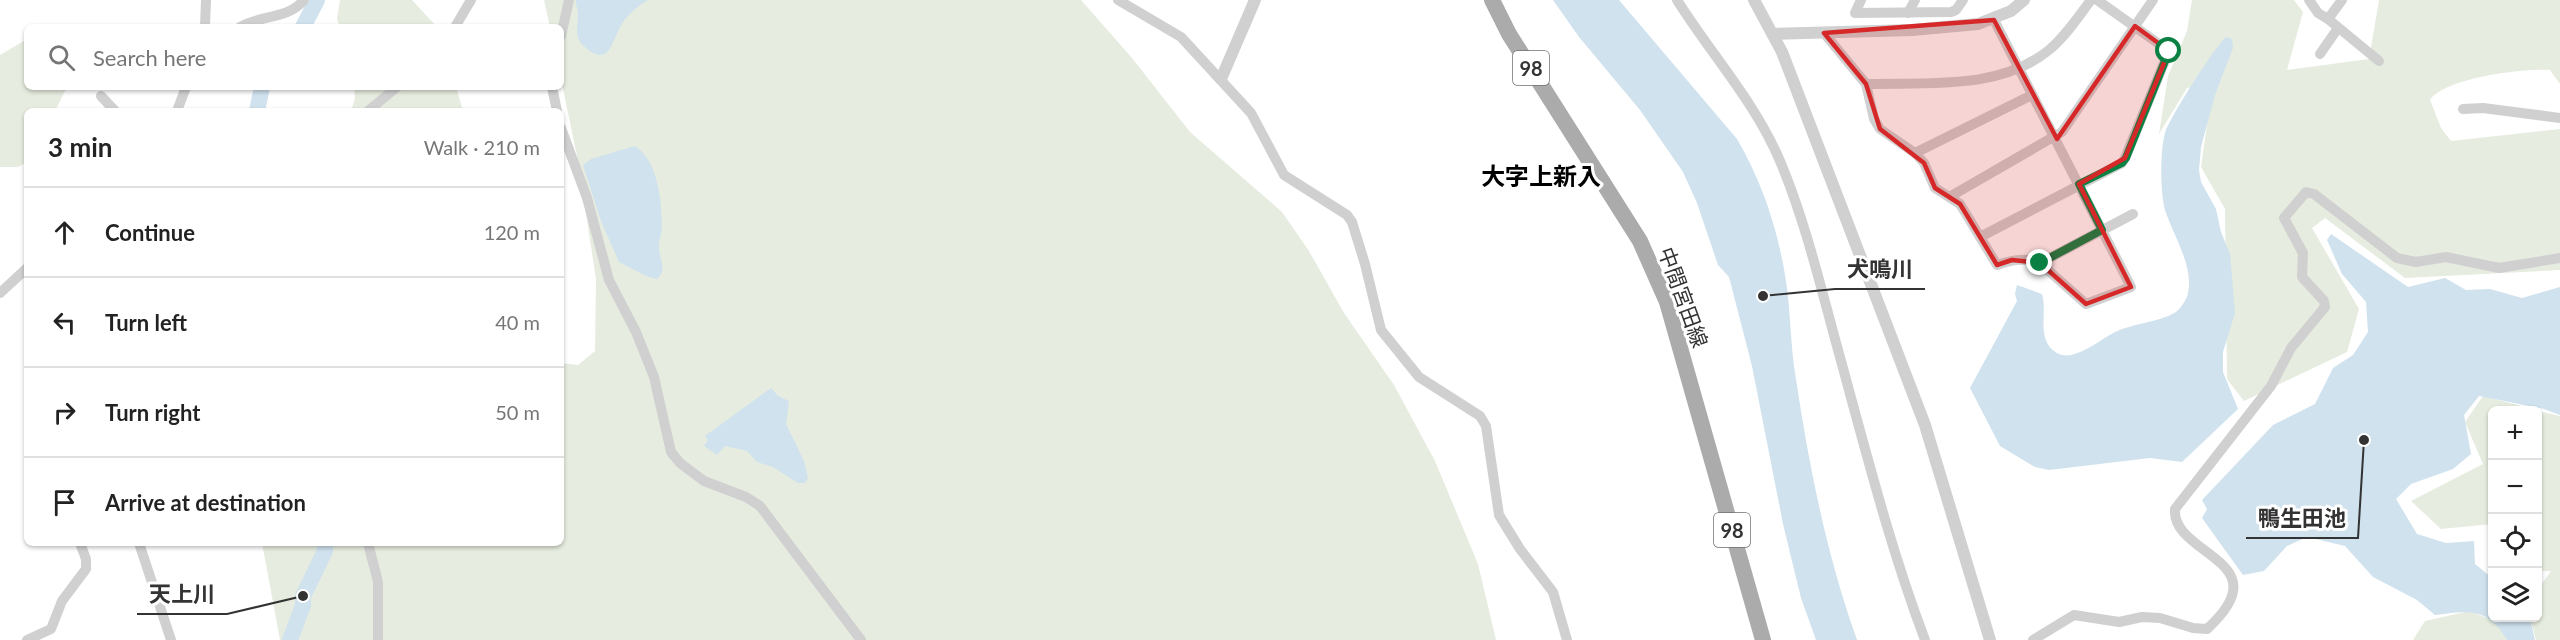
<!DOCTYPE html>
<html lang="en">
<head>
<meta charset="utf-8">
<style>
	:root { --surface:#fff; --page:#f2f2f2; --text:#222; --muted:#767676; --line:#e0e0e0 }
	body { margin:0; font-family:Lato,"Noto Sans JP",sans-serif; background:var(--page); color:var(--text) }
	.controls { position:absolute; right:18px; bottom:18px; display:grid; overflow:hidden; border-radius:9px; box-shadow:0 2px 4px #0004 }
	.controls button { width:54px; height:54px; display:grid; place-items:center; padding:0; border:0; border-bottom:2px solid var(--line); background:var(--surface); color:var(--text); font:30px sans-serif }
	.stop { position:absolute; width:18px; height:18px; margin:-14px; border:4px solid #0b8043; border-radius:50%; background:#fff }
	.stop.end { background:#0b8043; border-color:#fff; box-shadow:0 2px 6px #0008 }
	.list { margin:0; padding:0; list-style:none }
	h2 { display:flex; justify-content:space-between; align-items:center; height:78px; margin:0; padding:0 24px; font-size:26px }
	h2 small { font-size:20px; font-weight:400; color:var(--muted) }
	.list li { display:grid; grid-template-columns:39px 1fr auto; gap:18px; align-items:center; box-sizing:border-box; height:90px; padding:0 24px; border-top:2px solid var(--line) }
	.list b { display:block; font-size:22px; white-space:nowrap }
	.list em { font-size:20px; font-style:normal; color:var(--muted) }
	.icon { flex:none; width:33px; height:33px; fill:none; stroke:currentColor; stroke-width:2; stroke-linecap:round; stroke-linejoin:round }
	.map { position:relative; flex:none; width:2560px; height:640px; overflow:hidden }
	.search { position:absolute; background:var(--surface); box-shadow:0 2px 4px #0004; left:24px; top:24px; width:540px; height:66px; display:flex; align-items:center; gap:15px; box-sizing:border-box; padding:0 21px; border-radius:9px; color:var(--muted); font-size:22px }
	.panel { position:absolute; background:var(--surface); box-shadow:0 2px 4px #0004; left:24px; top:108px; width:540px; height:438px; border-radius:9px }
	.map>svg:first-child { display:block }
	.green { fill:#e6ecdf }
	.water { fill:#cfe2ee }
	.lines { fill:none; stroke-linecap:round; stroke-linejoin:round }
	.river { stroke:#cfe2ee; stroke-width:16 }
	.minor { stroke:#d0d0d0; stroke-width:10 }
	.tertiary { stroke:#d0d0d0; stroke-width:12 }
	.primary { stroke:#ababab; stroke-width:16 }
	.route { stroke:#0b8043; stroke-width:8 }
	.marked { fill:#d62828; fill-opacity:0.2; stroke:#d62828; stroke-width:4.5; stroke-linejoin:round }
	.labels { text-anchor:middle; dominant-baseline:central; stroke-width:6; stroke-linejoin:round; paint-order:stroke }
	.shield { fill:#fff; stroke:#707070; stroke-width:1.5 }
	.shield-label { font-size:20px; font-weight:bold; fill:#333 }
	.street-label { font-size:21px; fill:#333; stroke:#fff }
	.quarter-label { font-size:24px; font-weight:bold; fill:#000; stroke:#fff }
	.leader { fill:none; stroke:#333; stroke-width:2 }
	.callout-dot { fill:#333; stroke:#fff; stroke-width:2 }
	.callout-label { font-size:22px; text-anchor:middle; font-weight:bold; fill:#333; stroke:#fff; stroke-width:6; stroke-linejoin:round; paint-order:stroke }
</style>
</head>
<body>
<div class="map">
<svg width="2560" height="640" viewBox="0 0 2560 640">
	<rect width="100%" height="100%" fill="#fff"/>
	<g class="green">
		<path d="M340,0H412L437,27H340L337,19Z"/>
		<path d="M544,0H1081L1132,58L1190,132L1282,212L1309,251L1344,313L1394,385L1435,461L1478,564L1496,640H280L262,543H561V363L578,365L595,351L596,279L578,161L561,79V27H550Z"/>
		<path d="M2192,0H2294L2303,12L2287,70L2369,59L2379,0H2560V84L2550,70C2523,68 2445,78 2430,100L2441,128L2451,141L2560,129V270L2405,278L2325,218L2312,228L2359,309L2347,352L2244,401L2227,379L2225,209L2201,167L2213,83L2187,88L2159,134L2168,76L2187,31Z"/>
		<path d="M27,39V87H67L55,111H27V162L18,167H0V55Z"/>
		<path d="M354,87H456L463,111H351L355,98Z"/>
		<path d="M2483,396L2537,410H2492V524L2441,529L2411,501L2483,464L2465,422Z"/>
		<path d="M2538,411L2560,416V640H2536L2530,618H2538V589L2551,571H2538Z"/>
		<path d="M2470,611L2497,622L2507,640H2413L2425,621Z"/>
	</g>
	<g class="water">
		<path d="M576,0H648C637,6 625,17 619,29C611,45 608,67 585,47C573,37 578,28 578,13C578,8 575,5 576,0Z"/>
		<path d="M1553,0H1619L1737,139C1762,182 1777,227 1785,275C1791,310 1790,345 1796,379C1809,467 1827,556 1857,640H1816L1801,598L1783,524L1752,366L1729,277L1718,265L1697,203L1683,172L1640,110L1579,37Z"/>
		<path d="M2226,37L2232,39L2233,48L2215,95L2201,147L2199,170L2201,182L2216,209L2221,232L2230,254L2235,313L2223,352V372L2238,409L2182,462L2150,458L2049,470L2035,467L2000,446L1970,388L2017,301L2015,294L2017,285L2042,294C2048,313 2035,340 2057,353C2073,363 2101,339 2115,332C2133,323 2158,323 2176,312C2181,308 2187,299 2188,293C2194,266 2173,235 2165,210C2160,191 2160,152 2165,133C2169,119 2215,46 2226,37Z"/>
		<path d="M635,146C658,161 661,199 662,224C663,232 658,240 659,248C659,259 668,270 657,279L646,276L619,262L601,221L583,165L591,159Z"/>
		<path d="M2331,234L2408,287L2445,278L2466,290L2490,289L2522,298L2560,287V415L2544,409L2479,396L2464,415L2471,454L2453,469L2411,484L2396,499L2417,534L2446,543L2474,541L2475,564L2492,578V618H2530L2535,640H2507C2487,607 2470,611 2435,615L2417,600L2373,577L2345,546L2307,537L2287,546L2264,571L2243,575L2202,518L2207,509L2202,500L2273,425L2315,404L2333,368L2353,355L2368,332L2366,302L2342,274L2327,240Z"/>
		<path d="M771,388L778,396L789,401L786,424L804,461L808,478L805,483H798L773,467L757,462L747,451L725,446L717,455L704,446L708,440L705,436Z"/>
	</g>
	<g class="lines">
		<g class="river">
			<path d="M303,27L317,0"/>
			<path d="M257,111L262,87"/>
			<path d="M290,640L303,605V596L325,551V543"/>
		</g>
		<g class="minor">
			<path d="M1118,0L1181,37L1251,113L1284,175L1347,215L1352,222L1365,264L1381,330L1419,377L1480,416L1486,426L1499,515L1520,549L1553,592L1567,640"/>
			<path d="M1677,0C1711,54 1755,102 1780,161C1804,218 1819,280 1835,339C1863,440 1888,542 1925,640"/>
			<path d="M1861,0L1855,13L1951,12L1956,10L1963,0"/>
			<path d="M2309,0L2318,13L2328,19L2342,0"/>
			<path d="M1908,13L1915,0"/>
			<path d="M2328,19L2379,61"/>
			<path d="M205,27L206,0"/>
			<path d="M240,27C260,15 289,19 304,0"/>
			<path d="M455,27L471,0"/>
			<path d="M1824,33L1866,84L1874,119L1880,129L1915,153L1924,163L1935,188L1960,204L1997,265C2012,260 2025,257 2040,263L2086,304L2131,287L1994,20"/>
			<path d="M561,36L569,0"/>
			<path d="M2320,54L2338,28"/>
			<path d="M1866,84C1926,82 1999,91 2049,50C2066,36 2078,17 2091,0"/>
			<path d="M552,87L557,111"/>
			<path d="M101,96L115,111"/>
			<path d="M2463,109L2483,108L2560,118"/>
			<path d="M177,111L186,87"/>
			<path d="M368,111L397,87"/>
			<path d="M561,128L587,198L609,280L636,332L654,377L671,452L680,463L704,481L746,497L760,506L861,640"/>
			<path d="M1915,153L2032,95"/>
			<path d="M1951,196L2062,132L2153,0"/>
			<path d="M1980,237L2122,163L2125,158L2169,51L2097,0"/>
			<path d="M2040,263L2133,214"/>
			<path d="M0,293L27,268"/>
			<path d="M139,543L171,640"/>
			<path d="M368,543L378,582V640"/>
			<path d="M27,640L51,629L62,601L86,569V559L80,543"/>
			<path d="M2033,640L2074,615L2119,622L2142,617L2160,618L2193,628L2207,629C2283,560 2171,556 2175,509L2271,386L2291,348L2325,307L2324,301L2302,277L2303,253L2284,218L2306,192L2314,194L2397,258L2416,262L2446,257L2499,268L2560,258"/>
		</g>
		<g class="tertiary">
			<path d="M1754,0L1782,52L1925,425L1990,640"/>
			<path d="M1773,34L1912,30L1978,24L2011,11L2024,0"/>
			<path d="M1221,79L1255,0"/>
		</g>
		<path class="primary" d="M1492,0L1509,34L1640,241L1667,302L1763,640"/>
	</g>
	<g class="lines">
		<path class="route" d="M2040,263L2102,230L2079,184L2122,163L2126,158L2169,51"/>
	</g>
	<path class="marked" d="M1994,20L2057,139L2135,26L2169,51L2125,158L2079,184L2131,287L2086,304L2040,263L2012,260L1997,265L1960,204L1935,188L1924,163L1880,129L1866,84L1824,33Z"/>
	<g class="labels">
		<g class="shield">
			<rect x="1513" y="51" width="36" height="34" rx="4.5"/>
			<rect x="1714" y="513" width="36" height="34" rx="4.5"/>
		</g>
		<g class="shield-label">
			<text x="1531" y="68">98</text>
			<text x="1732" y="530">98</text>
		</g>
		<g class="street-label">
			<text transform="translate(1684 297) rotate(70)">中間宮田線</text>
		</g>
		<g class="quarter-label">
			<text x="1541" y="175">大字上新入</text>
		</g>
	</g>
	<path class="leader" d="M1763 296L1835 289H1925M2364 440L2358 538H2246M303 596L227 614H137"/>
	<g class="callout-dot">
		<circle cx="1763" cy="296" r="6"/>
		<circle cx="2364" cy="440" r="6"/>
		<circle cx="303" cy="596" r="6"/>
	</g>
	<g class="callout-label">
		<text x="1880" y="277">犬鳴川</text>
		<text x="2302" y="526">鴨生田池</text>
		<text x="182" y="602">天上川</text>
	</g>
</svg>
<div class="controls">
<button>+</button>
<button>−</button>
<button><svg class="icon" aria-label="locate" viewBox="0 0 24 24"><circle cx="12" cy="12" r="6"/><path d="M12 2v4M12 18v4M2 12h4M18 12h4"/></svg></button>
<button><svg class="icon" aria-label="layers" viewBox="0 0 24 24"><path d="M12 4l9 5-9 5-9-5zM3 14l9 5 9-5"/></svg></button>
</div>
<div class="stop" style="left:2169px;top:51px"></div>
<div class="stop end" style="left:2040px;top:263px"></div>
<div class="search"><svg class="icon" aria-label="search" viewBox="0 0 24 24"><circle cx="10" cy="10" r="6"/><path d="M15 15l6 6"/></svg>Search here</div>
<section class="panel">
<h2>3 min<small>Walk · 210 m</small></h2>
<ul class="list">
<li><svg class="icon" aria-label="ahead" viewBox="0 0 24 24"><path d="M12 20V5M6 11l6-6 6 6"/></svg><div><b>Continue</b></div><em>120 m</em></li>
<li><svg class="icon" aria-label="left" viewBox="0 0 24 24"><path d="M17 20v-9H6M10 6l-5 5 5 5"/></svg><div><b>Turn left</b></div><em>40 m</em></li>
<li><svg class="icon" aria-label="right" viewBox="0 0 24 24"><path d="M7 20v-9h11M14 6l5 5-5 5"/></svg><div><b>Turn right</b></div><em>50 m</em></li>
<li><svg class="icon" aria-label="arrive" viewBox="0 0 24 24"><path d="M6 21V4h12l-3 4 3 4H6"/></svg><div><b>Arrive at destination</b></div></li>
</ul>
</section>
</div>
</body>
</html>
